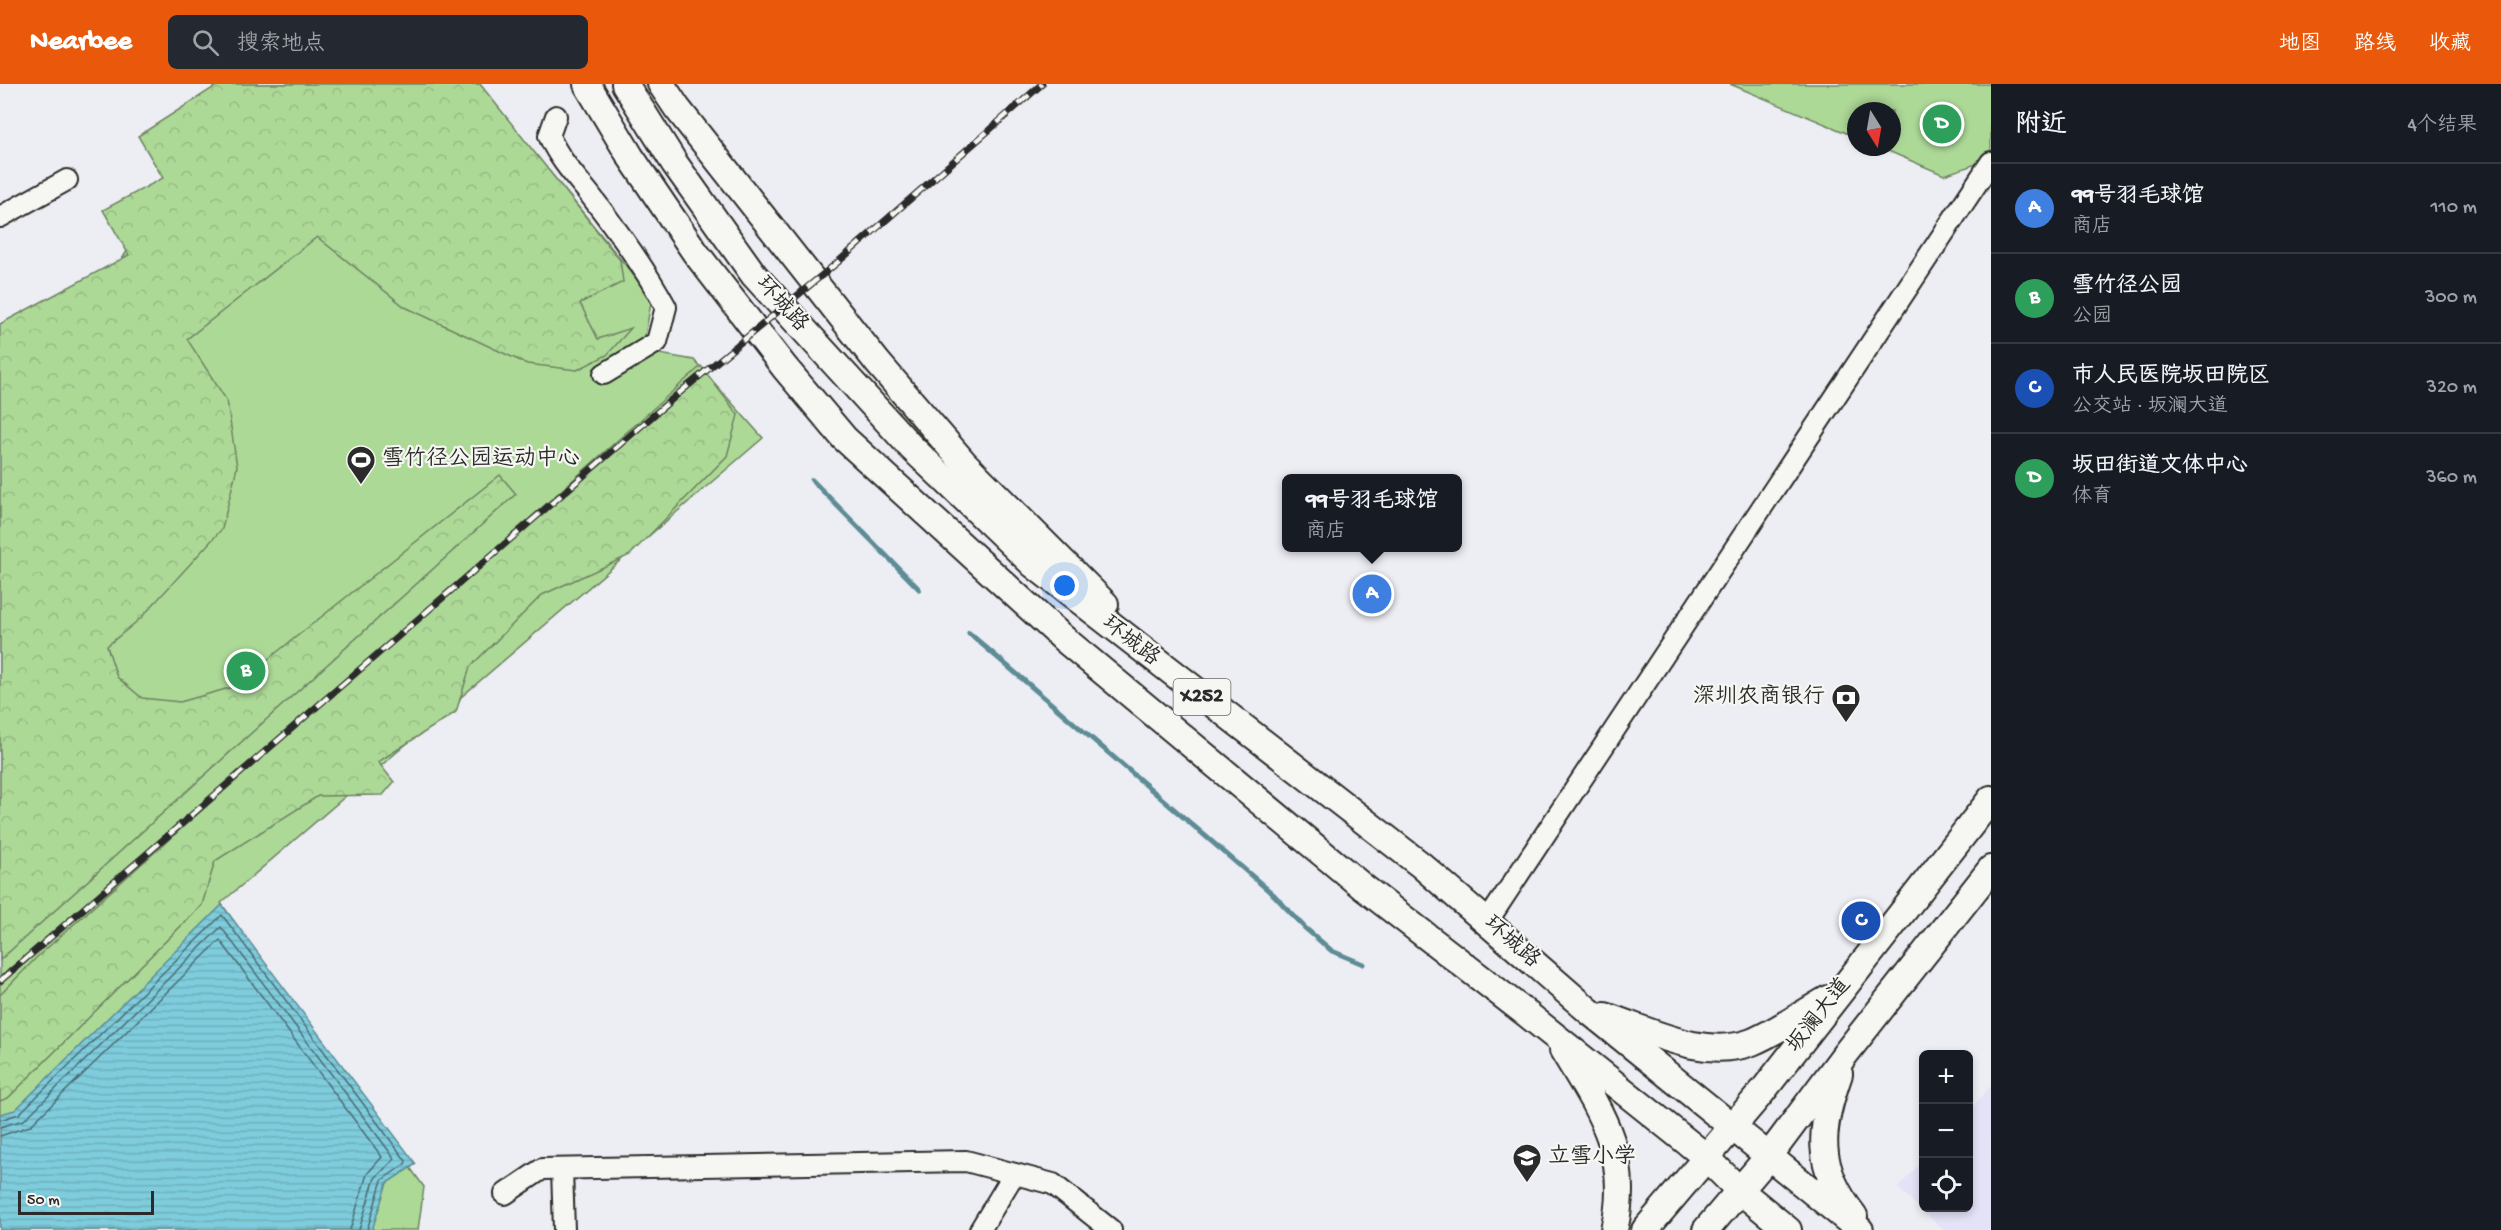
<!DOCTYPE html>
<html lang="zh">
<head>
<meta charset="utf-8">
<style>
	:root { --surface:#171b24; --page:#242831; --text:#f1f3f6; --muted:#9ea1a6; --line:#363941; --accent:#ea580c }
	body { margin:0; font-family:"Gochi Hand","LXGW WenKai TC",sans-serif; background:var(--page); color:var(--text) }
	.controls { position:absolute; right:18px; bottom:18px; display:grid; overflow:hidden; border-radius:9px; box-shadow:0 3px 9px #0003 }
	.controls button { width:54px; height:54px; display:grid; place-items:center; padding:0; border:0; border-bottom:2px solid var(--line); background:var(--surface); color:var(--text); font:30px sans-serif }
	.compass { position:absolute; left:1847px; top:18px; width:54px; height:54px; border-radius:50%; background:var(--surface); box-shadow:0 3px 9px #0003; rotate:169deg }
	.scale { position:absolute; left:18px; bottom:15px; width:136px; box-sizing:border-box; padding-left:6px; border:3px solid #2b2b2b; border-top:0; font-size:16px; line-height:21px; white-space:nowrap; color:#2b2b2b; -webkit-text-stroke:4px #f6f6f2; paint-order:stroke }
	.you { position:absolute; left:1065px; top:502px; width:21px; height:21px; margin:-15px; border:4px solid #fff; border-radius:50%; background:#1a73e8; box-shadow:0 0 0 9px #1a73e833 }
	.badge { display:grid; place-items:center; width:39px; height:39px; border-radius:50%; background:var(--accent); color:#fff; font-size:20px; font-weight:700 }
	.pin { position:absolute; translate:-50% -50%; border:3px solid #fff; box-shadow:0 2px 6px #0006 }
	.popup { position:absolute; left:1282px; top:390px; width:180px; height:78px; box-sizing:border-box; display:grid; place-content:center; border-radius:9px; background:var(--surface); filter:drop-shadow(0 2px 4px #0005); font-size:20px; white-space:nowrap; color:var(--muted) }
	.popup b { font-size:22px; color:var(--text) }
	.popup::after { content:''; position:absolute; left:50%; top:100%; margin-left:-12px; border:12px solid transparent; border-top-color:var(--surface) }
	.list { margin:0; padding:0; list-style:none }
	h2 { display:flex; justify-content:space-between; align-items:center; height:78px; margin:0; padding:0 24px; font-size:26px }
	h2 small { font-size:20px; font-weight:400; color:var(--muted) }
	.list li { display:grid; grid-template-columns:39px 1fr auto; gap:18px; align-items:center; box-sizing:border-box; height:90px; padding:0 24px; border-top:2px solid var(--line) }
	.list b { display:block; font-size:22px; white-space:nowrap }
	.list p { margin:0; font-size:20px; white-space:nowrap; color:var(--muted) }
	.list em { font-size:20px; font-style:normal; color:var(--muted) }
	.icon { flex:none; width:33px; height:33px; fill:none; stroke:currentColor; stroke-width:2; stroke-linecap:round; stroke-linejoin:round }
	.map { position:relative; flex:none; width:1991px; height:1146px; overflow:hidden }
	header { display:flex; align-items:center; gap:36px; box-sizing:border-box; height:84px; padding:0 30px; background:var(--accent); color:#fff }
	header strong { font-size:28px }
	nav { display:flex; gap:33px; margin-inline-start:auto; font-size:21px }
	.search { width:420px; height:54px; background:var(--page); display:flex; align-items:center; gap:15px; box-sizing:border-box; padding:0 21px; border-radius:9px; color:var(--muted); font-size:22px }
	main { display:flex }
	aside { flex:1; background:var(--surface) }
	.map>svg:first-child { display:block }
	.built { fill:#e3e2f6 }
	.green { fill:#add997; stroke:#6c8261; stroke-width:1.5 }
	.forest { fill:url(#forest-crowns); stroke:#6c8261; stroke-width:1.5 }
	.water { fill:url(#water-rules); stroke:#5d8c95; stroke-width:1.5 }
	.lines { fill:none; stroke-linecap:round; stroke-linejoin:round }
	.shore { stroke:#4c6b72; stroke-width:1.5 }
	.stream { stroke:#5d8c95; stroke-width:5 }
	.minor-casing { stroke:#2b2b2b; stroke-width:24 }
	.major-casing { stroke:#2b2b2b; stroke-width:30 }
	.minor { stroke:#f6f6f2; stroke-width:20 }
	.major { stroke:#f6f6f2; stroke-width:26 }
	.rail-casing { stroke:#2b2b2b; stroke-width:7 }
	.rail { stroke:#f6f6f2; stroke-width:4.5; stroke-dasharray:14; stroke-linecap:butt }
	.labels { text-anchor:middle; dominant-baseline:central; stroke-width:4.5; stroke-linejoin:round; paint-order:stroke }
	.shield { fill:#f6f6f2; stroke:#686867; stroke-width:1.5 }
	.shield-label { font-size:21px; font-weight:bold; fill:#2b2b2b }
	.street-label { font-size:22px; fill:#2b2b2b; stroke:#f6f6f2 }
	.poi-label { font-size:22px; fill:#2b2b2b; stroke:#f6f6f2; text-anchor:start }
</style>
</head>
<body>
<header>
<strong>Nearbee</strong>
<div class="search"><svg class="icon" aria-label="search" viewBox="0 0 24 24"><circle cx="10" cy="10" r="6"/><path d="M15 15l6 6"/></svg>搜索地点</div>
<nav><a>地图</a><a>路线</a><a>收藏</a></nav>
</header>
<main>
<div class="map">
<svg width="1991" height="1146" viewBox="0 0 1991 1146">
	<defs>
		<pattern id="forest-crowns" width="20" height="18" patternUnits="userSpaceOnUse" patternTransform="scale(1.5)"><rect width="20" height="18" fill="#add997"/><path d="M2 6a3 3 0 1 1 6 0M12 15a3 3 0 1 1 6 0" fill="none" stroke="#95ba82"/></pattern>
		<pattern id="water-rules" width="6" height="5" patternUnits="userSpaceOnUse" patternTransform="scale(1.5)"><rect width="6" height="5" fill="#7eccdc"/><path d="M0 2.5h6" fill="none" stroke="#6dafbd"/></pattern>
	</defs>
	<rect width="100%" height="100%" fill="#ededf4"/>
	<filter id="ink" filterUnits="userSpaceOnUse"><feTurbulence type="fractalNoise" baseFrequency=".0167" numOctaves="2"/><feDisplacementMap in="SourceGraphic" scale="12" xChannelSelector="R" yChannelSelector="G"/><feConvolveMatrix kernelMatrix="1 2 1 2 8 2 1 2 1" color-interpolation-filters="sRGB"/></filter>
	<g filter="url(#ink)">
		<path class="built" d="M1991,1002V1146H1944L1898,1104L1923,1076L1924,1124H1968L1969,1027Z"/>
		<g class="green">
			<path d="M236,0H479L652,214L642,267L694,276L763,354L221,819L424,1103L418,1146H0V305L118,181Z"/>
			<path d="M1730,0H1991V75L1944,91L1879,63H1892V27H1856V53Z"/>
		</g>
		<g class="forest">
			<path d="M219,0H480L620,176L623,198L580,219L598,255L631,244L607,271L577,286L527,280L405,223L317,153L187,255L227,317L237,383L222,445L141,534L107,562L117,593L142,614L180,618L233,603L500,391L516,410L0,876V240L129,171L103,126L163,94L138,52Z"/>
			<path d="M701,282L738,331L727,372L630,471L542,511L470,583L456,628L378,678L394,698L383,711L318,712L215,777L202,821L8,1014L0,1017V911L37,873Z"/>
		</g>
		<path class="water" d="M222,821L416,1080L387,1099L372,1146H0V1030L15,1026Z"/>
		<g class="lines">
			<g class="shore">
				<path d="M0,1036L19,1030L222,831L406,1077L405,1080L382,1096L367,1146"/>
				<path d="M0,1043L24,1036L221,843L395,1075L375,1094L359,1146"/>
				<path d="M0,1052L30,1042L220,856L382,1073L367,1090L350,1146"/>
			</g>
			<g class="stream">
				<path d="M812,396L919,505"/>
				<path d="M969,549L1274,811L1305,844L1332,867L1363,880"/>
			</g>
			<g class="minor-casing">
				<g id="minor">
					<path d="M556,32L549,52C559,75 575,92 591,112C618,147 645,184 666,223L657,258L604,290"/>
					<path d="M0,133L67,96"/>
					<path d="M1487,838L1991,78"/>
					<path d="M562,1085L564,1146"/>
					<path d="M505,1110L542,1085L966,1077L1053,1100L1111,1146"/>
					<path d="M980,1146L1014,1090"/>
				</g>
			</g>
			<g class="major-casing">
				<g id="major">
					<path d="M587,0L630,72L695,168L785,284L844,354L1064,555L1363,803L1527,930L1706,1073L1738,1105L1788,1146"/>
					<path d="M625,0L675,80L754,191L911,363L1034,481L1421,781L1589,927L1860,1146"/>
					<path d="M661,0L677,24L878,279L964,379L1105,520"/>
					<path d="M1605,932C1651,947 1704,976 1752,958C1778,947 1803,929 1828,915"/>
					<path d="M1563,966C1600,1027 1632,1072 1614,1146"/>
					<path d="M1839,990C1819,1047 1815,1082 1854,1132"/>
					<path d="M1645,1146L1762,1008L1991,715"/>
					<path d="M1706,1146L1769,1072L1846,969L1991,785"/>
				</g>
			</g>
			<use href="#minor" class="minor"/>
			<use href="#major" class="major"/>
			<g class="rail-casing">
				<path id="rail" d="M0,897L678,310L838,178L1042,0"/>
			</g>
			<use href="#rail" class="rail"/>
		</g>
	</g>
	<defs>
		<g id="stadium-pin" transform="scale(1.5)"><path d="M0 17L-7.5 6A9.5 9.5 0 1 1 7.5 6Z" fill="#2b2b2b" stroke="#f6f6f2"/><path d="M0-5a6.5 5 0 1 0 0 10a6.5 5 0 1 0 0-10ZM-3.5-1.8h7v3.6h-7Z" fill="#fff"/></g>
		<g id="bank-pin" transform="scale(1.5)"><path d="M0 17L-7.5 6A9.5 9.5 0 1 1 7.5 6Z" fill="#2b2b2b" stroke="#f6f6f2"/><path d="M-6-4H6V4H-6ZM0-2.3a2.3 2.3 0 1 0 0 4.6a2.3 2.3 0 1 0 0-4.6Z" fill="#fff"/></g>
		<g id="school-pin" transform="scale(1.5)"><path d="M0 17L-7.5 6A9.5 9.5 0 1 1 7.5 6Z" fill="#2b2b2b" stroke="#f6f6f2"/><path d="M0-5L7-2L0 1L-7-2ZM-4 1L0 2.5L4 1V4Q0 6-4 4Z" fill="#fff"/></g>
	</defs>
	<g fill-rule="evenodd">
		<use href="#stadium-pin" x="361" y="376"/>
		<use href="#bank-pin" x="1846" y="614"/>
		<use href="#school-pin" x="1527" y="1074"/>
	</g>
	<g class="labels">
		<rect class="shield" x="1173.5" y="595" width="57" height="36" rx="4.5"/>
		<g class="shield-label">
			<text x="1202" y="613">X252</text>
		</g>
		<g class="street-label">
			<text transform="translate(781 221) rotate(48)">环城路</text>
			<text transform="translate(1130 558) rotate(38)">环城路</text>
			<text transform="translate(1511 859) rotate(41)">环城路</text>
			<text transform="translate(1820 932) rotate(-52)">坂澜大道</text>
		</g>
		<g class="poi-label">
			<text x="382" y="376">雪竹径公园运动中心</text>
			<text x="1825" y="614" text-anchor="end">深圳农商银行</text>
			<text x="1548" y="1074">立雪小学</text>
		</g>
	</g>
</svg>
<div class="controls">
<button>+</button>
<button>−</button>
<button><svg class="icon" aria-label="locate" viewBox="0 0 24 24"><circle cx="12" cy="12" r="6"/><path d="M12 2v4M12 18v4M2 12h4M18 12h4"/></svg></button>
</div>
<svg class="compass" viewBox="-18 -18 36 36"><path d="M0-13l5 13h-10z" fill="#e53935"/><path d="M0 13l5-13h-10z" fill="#9ea1a6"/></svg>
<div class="scale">50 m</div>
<div class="you"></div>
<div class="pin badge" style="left:1372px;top:510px;background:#3f7fe0">A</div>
<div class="popup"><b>99号羽毛球馆</b>商店</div>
<div class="pin badge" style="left:246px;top:587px;background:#2e9e5b">B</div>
<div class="pin badge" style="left:1861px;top:837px;background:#1a4fb4">C</div>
<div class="pin badge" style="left:1942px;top:40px;background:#2e9e5b">D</div>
</div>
<aside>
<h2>附近<small>4个结果</small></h2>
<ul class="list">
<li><span class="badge" style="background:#3f7fe0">A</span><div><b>99号羽毛球馆</b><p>商店</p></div><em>110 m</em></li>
<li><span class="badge" style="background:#2e9e5b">B</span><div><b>雪竹径公园</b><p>公园</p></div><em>300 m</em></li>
<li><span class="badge" style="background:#1a4fb4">C</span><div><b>市人民医院坂田院区</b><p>公交站 · 坂澜大道</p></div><em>320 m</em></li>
<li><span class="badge" style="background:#2e9e5b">D</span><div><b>坂田街道文体中心</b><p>体育</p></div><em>360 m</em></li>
</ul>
</aside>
</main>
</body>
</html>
